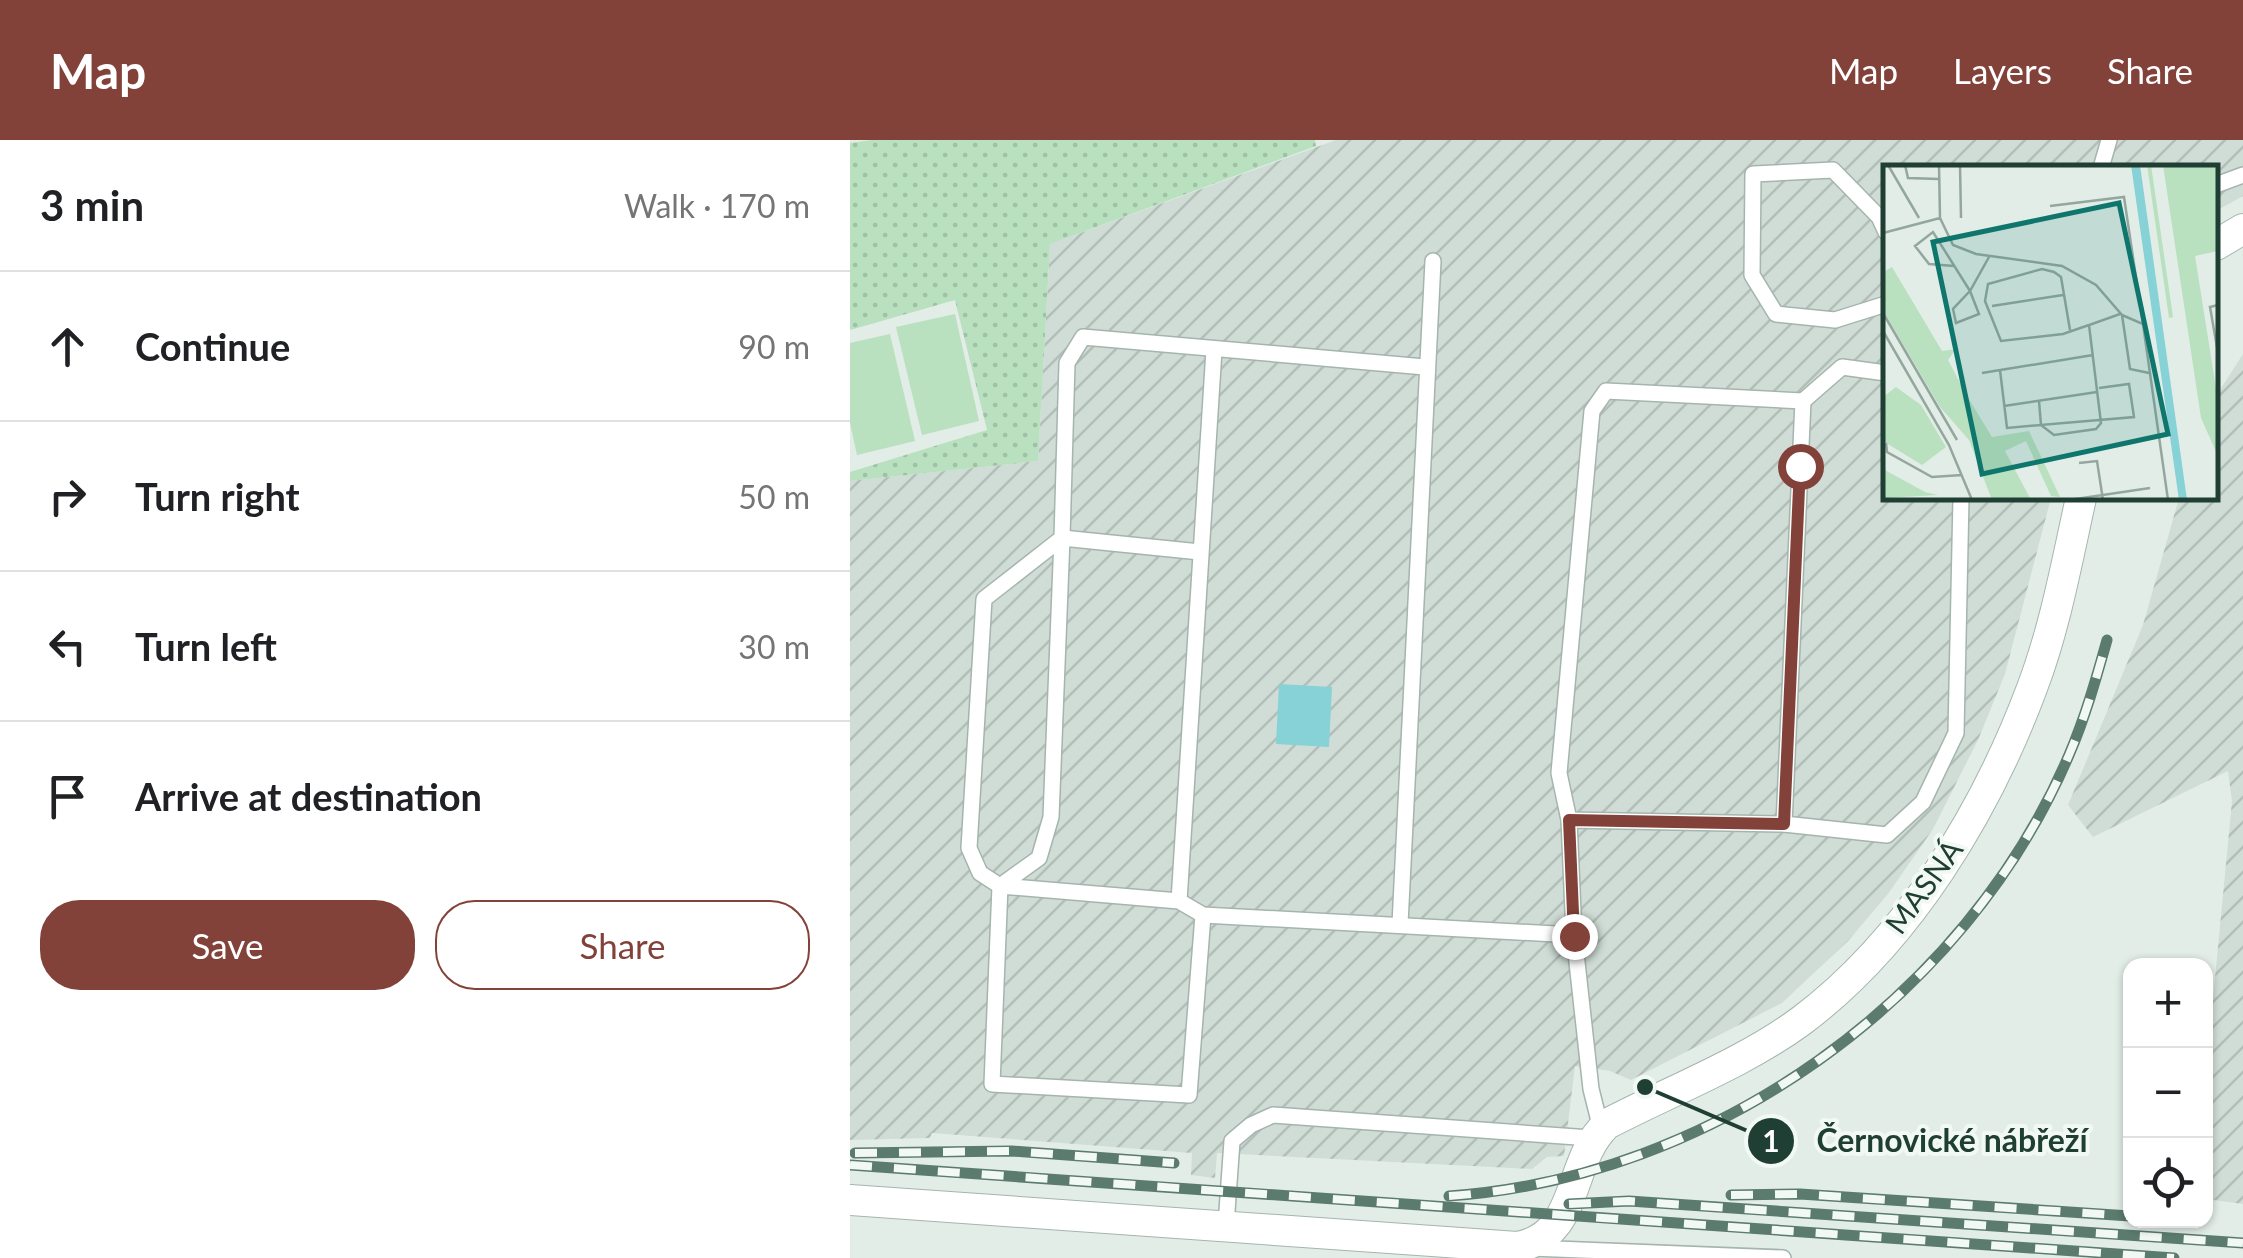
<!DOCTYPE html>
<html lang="en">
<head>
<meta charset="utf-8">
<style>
	:root { --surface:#fff; --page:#f2f2f2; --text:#202124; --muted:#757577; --line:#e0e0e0; --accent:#834239 }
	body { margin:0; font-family:Lato,sans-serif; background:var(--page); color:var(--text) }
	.controls { position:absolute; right:30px; bottom:30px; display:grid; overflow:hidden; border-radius:20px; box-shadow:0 2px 8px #0004 }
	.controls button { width:90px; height:90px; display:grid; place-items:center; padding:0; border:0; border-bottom:2px solid var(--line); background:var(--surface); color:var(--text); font:50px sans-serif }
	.stop { position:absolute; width:30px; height:30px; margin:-22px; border:8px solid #834239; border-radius:50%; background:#fff }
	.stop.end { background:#834239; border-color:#fff; box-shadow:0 2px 10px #0008 }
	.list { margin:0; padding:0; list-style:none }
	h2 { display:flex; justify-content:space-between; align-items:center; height:130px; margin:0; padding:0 40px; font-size:42px }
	h2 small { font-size:32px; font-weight:400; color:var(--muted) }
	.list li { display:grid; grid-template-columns:65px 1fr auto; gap:30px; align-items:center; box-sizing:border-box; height:150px; padding:0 40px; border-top:2px solid var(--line) }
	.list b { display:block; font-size:38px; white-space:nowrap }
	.list em { font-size:32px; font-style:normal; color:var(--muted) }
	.actions { display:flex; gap:20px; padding:30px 40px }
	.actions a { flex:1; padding:22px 0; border:2px solid var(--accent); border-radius:40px; text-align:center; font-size:35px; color:var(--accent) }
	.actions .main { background:var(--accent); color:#fff }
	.icon { flex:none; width:55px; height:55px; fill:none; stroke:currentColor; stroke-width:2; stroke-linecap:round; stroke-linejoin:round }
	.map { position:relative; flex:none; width:1393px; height:1118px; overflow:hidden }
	header { display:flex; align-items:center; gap:60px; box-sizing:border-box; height:140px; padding:0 50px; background:var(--accent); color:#fff }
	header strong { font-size:48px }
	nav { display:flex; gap:55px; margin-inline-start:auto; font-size:35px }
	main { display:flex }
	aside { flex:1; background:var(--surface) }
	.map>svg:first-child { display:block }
	.industrial { fill:url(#industrial-furrows) }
	.grass { fill:url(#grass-dots) }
	.garden { fill:#b9e0bf }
	.water { fill:#86d2d6 }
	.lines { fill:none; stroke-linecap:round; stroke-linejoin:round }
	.service-casing { stroke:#a4b5ae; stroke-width:18 }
	.minor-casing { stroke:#a4b5ae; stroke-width:32 }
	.service { stroke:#fff; stroke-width:15 }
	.minor { stroke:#fff; stroke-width:30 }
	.rail-casing { stroke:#5b7b6f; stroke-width:11 }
	.rail { stroke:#f2f9f5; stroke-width:8; stroke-dasharray:22; stroke-linecap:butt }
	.route { stroke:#834239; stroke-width:12 }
	.labels { text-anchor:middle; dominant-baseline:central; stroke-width:8; stroke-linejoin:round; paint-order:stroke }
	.street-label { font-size:30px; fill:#203f34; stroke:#f2f9f5 }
	.inset-road { fill:none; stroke:#94a79f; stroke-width:2.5 }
	.view { fill:#0f766e; fill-opacity:0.15; stroke:#0f766e; stroke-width:5 }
	.inset-edge { fill:none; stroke:#203f34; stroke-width:5 }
	.leader { fill:none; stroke:#203f34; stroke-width:4 }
	.callout-dot { fill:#203f34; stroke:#f2f9f5; stroke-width:4 }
	.mark-label { font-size:30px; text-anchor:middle; font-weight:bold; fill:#fff }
	.callout-label { font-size:32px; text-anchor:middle; font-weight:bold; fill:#203f34; stroke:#f2f9f5; stroke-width:8; stroke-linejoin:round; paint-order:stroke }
</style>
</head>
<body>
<header>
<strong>Map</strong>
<nav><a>Map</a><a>Layers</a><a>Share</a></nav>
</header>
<main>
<aside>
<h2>3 min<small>Walk · 170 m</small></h2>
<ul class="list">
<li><svg class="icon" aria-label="ahead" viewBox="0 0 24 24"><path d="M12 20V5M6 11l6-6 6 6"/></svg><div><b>Continue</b></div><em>90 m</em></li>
<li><svg class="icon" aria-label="right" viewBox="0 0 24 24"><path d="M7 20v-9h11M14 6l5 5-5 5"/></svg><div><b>Turn right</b></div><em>50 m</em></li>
<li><svg class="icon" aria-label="left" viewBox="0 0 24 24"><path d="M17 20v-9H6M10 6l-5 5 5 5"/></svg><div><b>Turn left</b></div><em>30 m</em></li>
<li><svg class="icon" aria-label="arrive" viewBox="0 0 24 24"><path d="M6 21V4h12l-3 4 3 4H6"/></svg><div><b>Arrive at destination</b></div></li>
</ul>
<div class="actions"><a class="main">Save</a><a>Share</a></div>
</aside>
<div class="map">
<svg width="1393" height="1118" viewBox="0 0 1393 1118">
	<defs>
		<pattern id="industrial-furrows" width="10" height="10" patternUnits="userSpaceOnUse" patternTransform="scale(2.5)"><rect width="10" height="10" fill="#d0ddd6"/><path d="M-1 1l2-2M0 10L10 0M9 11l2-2" fill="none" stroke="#b2bfb8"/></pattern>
		<pattern id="grass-dots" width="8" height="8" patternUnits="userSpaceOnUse" patternTransform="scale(2.5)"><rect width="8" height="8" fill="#b9e0bf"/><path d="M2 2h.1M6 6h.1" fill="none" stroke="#9fc1a5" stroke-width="1.8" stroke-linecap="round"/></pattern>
	</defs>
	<rect width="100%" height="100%" fill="#e2ede7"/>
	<g class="industrial">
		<path d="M486,0H1393V56L1366,71V28H1036V358H1201L1155,534L1128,600L1083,689L1038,754L998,801L932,863L781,940L760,931L725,926L714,1016L697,1017L682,1029L367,1013L365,1038L341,1035L342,1013L82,993L80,998L0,1000V341L188,321L200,104Z"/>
		<path d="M1393,214V1064L1356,1059V932L1382,661L1378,631L1243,697L1218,665L1293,485L1329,358H1366V256Z"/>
	</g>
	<path class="grass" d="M22,0H465L466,6L200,104L188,321L0,341V332L137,290L105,160L0,190V3Z"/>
	<g class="garden">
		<path d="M105,174L129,281L72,295L46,187Z"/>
		<path d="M40,194L65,301L7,315L0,283V203Z"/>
	</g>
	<path class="water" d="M429,544L482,547L479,607L426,604Z"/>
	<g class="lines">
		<g class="service-casing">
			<g id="service">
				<path d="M1251,28L1259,0"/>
				<path d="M1366,45L1393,35"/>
				<path d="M1036,92L1029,77L983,30L903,34L902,135L926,174L985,180L1036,164"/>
				<path d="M575,227L233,197L217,223L212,398L134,459L119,708L130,733L150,746L329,761L353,775L724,795L741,949L751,989"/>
				<path d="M350,412L212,398L201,677L189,718L150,746L142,944L339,955L353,775"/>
				<path d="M719,680L934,684L1037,695L1073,662L1106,593L1111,358"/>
				<path d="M934,684L953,261"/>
				<path d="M329,761L364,210"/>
				<path d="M550,784L583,121"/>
				<path d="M724,795L719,680L709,633L742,271L756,251L953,261L992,227L1036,233"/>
				<path d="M376,1085L382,1001L401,985L423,975L741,998"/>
				<path d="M681,1108L933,1118"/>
			</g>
		</g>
		<g class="minor-casing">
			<g id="minor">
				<path d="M1366,105L1393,89"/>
				<path d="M0,1060L667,1107C731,1096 716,1022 757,984C820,951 894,923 951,881C1058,801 1136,671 1182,548C1205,488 1217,421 1231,358"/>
			</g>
		</g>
		<use href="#service" class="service"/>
		<use href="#minor" class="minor"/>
		<g class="rail-casing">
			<g id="rail">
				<path d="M5,1013L162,1011L324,1023"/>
				<path d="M0,1025L1324,1118"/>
				<path d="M881,1055L950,1054L1280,1076"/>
				<path d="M599,1056C862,1038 1115,859 1219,615C1235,578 1246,539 1257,500"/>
				<path d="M719,1064L779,1061L1393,1103"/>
			</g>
		</g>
		<use href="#rail" class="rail"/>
	</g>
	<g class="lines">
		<path class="route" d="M724,796L719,680L934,684L950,326"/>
	</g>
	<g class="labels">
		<g class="street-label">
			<text transform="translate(1073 746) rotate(-54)">MASNÁ</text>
		</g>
	</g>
	<g transform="translate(1033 25)">
		<rect width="335" height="335" fill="#e2ede7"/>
		<path d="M13,222L38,240L63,282L39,300L0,276V232ZM84,231L109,272L146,266L177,332L168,331L143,276L122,286L148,335H109L86,275L57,242Z" fill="#b9e0bf"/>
		<path d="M0,304L42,327L55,330L0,333Z" fill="#b9e0bf"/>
		<path d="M264,0H268L290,152L286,153ZM280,0H335V86L312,91L335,236V291L318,253ZM9,102L59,186L73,184L65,195L84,231L70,239L57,242L0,145V107Z" fill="#b9e0bf"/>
		<path d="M248,0H257L304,335H296Z" fill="#86d2d6"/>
		<path class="inset-road" d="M5,0L36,53M22,0L25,13L56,14M56,0L57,53L70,80L93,89L179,101L213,120L239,150M77,0L78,53M167,41L241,32L260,159M0,68L57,53M71,101L46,99L32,81L50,67L87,126L106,92M87,126L96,149L73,158L70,144ZM335,140L327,142L335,188M109,141L180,130M0,148L74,275M239,150L260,159L285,335M239,150L247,204L266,208M187,165L178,112L171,107L159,104L105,119L102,136L118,176L180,169L206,160M0,166L66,280L89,335M117,205L124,263L158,260L171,270L213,264L218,258L206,160L237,149M99,208L210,190M156,236L158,260L251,252L246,219L216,223M121,241L214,227M3,278L4,287L49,312L79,310M196,298L214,296L220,335M186,335L267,323"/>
		<path class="view" d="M236,38L285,269L99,309L50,77Z"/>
		<rect width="335" height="335" class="inset-edge"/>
	</g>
	<path class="leader" d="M795 947L921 1001"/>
	<g class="callout-dot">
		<circle cx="795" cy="947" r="10"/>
		<circle cx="921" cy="1001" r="25"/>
	</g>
	<g class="mark-label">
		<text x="921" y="1012">1</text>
	</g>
	<g class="callout-label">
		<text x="1102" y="1012">Černovické nábřeží</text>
	</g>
</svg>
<div class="controls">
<button>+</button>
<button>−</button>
<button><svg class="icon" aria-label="locate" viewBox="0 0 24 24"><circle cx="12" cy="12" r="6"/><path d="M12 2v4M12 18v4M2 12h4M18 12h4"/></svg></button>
</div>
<div class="stop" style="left:950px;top:326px"></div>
<div class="stop end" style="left:724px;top:796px"></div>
</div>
</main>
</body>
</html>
